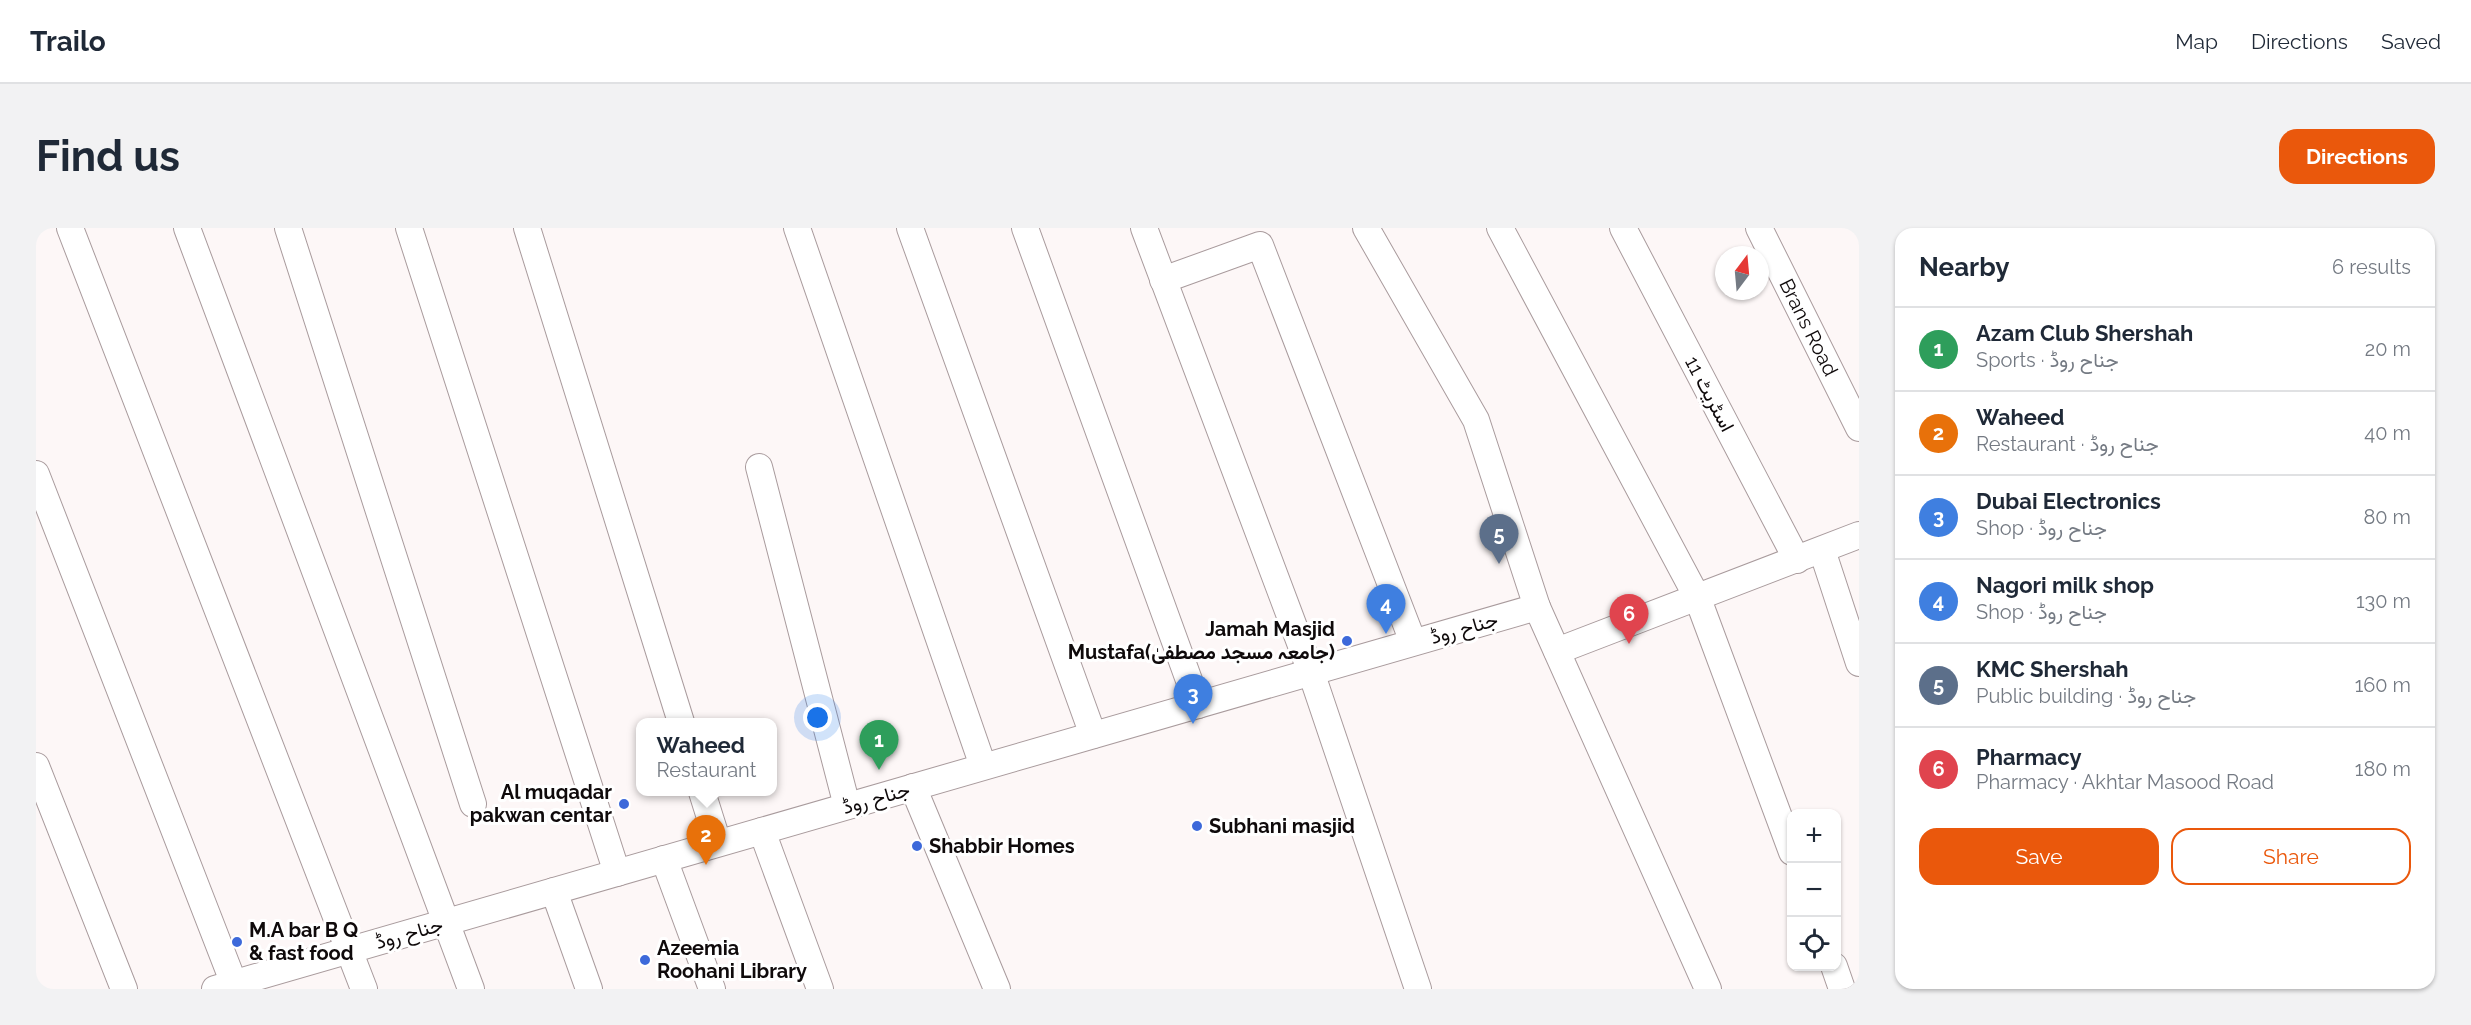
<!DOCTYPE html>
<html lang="en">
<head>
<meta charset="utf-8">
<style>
	:root { --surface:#fff; --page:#f2f2f3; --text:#1f2937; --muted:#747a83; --line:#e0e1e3; --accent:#ea580c }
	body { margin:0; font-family:Raleway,Vazirmatn,sans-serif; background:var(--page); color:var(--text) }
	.controls { position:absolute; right:18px; bottom:18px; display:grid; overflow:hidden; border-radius:12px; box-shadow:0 2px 4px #0004 }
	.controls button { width:54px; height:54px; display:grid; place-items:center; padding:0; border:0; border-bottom:2px solid var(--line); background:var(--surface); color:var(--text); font:30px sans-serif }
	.compass { position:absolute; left:1679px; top:18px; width:54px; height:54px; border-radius:50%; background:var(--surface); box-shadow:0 2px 4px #0004; rotate:16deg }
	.you { position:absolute; left:782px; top:490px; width:21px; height:21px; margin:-15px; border:4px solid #fff; border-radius:50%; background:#1a73e8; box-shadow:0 0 0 9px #1a73e833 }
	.badge { display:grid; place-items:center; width:39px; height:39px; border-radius:50%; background:var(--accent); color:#fff; font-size:20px; font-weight:700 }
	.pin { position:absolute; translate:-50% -50px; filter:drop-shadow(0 2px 3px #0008) }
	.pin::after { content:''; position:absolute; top:32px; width:21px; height:18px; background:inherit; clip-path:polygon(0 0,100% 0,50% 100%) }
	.popup { position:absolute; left:600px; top:490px; width:141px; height:78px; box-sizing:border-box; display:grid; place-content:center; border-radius:12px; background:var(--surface); filter:drop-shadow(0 2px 4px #0005); font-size:20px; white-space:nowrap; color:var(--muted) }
	.popup b { font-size:22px; color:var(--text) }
	.popup::after { content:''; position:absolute; left:50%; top:100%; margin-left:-12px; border:12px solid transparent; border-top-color:var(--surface) }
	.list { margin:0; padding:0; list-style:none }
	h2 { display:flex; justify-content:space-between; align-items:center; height:78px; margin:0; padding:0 24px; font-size:26px }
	h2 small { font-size:20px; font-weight:400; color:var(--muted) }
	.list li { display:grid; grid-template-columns:39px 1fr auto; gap:18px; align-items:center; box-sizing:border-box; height:84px; padding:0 24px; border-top:2px solid var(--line) }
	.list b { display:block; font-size:22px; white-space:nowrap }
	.list p { margin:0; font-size:20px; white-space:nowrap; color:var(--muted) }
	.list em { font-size:20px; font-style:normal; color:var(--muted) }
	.actions { display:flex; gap:12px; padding:18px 24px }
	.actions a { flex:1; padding:14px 0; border:2px solid var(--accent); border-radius:18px; text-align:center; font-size:21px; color:var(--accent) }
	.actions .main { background:var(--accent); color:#fff }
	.icon { flex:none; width:33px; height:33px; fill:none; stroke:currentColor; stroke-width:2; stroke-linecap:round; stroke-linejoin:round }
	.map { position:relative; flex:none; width:1823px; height:761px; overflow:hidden; border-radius:18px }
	header { display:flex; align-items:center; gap:36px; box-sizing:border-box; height:84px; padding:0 30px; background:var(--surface); border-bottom:2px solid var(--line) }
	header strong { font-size:28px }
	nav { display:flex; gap:33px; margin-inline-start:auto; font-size:21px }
	.intro { display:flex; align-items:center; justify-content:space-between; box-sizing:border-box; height:144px; padding:0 36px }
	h1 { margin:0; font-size:42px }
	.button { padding:15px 27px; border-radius:18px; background:var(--accent); color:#fff; font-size:21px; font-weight:700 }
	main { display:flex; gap:36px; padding:0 36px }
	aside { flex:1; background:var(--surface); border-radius:18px; box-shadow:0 2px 4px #0004 }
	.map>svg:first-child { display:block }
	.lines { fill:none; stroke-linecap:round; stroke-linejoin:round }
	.street-casing { stroke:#a99b9d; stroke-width:28 }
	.street { stroke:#fff; stroke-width:26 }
	.poi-dot { fill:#3d69da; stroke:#fff; stroke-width:2 }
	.labels { text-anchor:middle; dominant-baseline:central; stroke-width:6; stroke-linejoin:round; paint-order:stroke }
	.street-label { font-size:20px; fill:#0f0a0b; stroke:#fff }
	.poi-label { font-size:20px; font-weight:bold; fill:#0f0a0b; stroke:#fff; text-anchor:start }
</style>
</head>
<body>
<header>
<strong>Trailo</strong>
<nav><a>Map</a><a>Directions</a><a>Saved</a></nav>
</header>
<div class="intro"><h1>Find us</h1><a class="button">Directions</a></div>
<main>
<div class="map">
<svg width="1823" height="761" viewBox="0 0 1823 761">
	<rect width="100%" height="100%" fill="#fdf7f7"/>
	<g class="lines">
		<g class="street-casing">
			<g id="street">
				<path d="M34,0L328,761"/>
				<path d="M151,0L435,761"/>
				<path d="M252,0L437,576"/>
				<path d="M373,0L581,645"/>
				<path d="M491,0L645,494"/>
				<path d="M761,0L947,538"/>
				<path d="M874,0L1057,507"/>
				<path d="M989,0L1162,477"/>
				<path d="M1108,0L1275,444L1382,761"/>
				<path d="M1330,0L1440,192L1501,379L1672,761"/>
				<path d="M1464,0L1662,371L1756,624"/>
				<path d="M1587,0L1761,332"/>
				<path id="s1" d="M1723,0L1823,200"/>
				<path d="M1127,52L1224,17L1377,414"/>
				<path d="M723,239L811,578"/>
				<path d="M0,246L200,761"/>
				<path d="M1786,322L1823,435"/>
				<path d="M1521,423L1823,307"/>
				<path d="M0,538L88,761"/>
				<path d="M877,559L961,761"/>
				<path d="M666,564L682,615"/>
				<path d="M726,603L784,761"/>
				<path d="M628,631L676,761"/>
				<path d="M518,663L553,761"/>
				<path d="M1798,738L1806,761"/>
				<path d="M179,761L1501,379"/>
			</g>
		</g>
		<use href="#street" class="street"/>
	</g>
	<g class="poi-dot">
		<circle cx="1311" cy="413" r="6"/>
		<circle cx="588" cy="576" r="6"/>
		<circle cx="1161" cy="598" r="6"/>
		<circle cx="881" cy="618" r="6"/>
		<circle cx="201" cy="714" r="6"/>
		<circle cx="609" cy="732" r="6"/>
	</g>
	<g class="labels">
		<g class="street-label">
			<text stroke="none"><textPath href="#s1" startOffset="111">Brans Road</textPath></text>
			<text transform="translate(1674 166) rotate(62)">اسٹریٹ 11</text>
			<text transform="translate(1428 400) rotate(-16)">جناح روڈ</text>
			<text transform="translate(840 570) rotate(-16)">جناح روڈ</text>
			<text transform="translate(373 705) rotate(-16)">جناح روڈ</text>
		</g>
		<g class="poi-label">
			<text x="1299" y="401" text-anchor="end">Jamah Masjid<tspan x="1299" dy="23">Mustafa(جامعہ مسجد مصطفیٰ)</tspan></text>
			<text x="576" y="564" text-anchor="end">Al muqadar<tspan x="576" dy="23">pakwan centar</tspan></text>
			<text x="1173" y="598">Subhani masjid</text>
			<text x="893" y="618">Shabbir Homes</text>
			<text x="213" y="702">M.A bar B Q<tspan x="213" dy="23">&amp; fast food</tspan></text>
			<text x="621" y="720">Azeemia<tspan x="621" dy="23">Roohani Library</tspan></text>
		</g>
	</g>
</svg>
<div class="controls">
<button>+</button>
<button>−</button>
<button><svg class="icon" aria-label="locate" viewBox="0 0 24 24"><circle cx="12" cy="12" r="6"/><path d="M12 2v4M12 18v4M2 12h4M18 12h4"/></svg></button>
</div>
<svg class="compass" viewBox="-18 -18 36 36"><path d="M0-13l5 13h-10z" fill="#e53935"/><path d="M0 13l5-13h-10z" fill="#747a83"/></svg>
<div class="you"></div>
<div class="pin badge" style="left:843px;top:542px;background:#2e9e5b">1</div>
<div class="pin badge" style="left:670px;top:637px;background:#e8710a">2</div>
<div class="popup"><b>Waheed</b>Restaurant</div>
<div class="pin badge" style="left:1157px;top:496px;background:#3f7fe0">3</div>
<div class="pin badge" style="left:1350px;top:406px;background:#3f7fe0">4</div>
<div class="pin badge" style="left:1463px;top:336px;background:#5c6f8a">5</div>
<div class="pin badge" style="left:1593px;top:416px;background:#e0444e">6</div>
</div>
<aside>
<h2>Nearby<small>6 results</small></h2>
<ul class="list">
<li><span class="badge" style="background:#2e9e5b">1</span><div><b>Azam Club Shershah</b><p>Sports · جناح روڈ</p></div><em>20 m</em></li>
<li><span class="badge" style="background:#e8710a">2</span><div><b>Waheed</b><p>Restaurant · جناح روڈ</p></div><em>40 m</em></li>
<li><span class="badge" style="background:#3f7fe0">3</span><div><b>Dubai Electronics</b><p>Shop · جناح روڈ</p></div><em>80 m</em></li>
<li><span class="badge" style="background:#3f7fe0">4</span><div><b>Nagori milk shop</b><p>Shop · جناح روڈ</p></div><em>130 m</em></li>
<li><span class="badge" style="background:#5c6f8a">5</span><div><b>KMC Shershah</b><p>Public building · جناح روڈ</p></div><em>160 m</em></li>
<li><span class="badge" style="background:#e0444e">6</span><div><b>Pharmacy</b><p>Pharmacy · Akhtar Masood Road</p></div><em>180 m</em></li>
</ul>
<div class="actions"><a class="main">Save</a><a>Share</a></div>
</aside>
</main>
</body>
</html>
